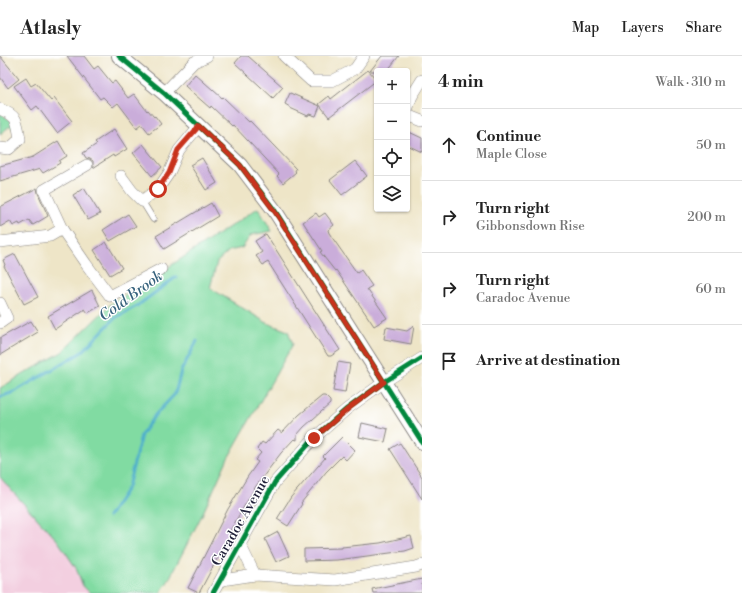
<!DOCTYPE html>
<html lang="en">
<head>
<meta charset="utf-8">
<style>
	:root { --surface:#fff; --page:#f6f6f6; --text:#222; --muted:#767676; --line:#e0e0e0 }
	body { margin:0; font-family:"Libre Bodoni",serif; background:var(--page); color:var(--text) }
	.controls { position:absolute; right:12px; top:12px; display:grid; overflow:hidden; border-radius:4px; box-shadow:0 1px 3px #0004 }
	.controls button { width:36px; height:36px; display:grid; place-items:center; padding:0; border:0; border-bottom:1px solid var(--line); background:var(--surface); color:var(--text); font:20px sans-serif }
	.stop { position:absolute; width:12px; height:12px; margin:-9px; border:3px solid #c8321e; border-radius:50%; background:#fff }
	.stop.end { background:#c8321e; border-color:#fff; box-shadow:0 1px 4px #0008 }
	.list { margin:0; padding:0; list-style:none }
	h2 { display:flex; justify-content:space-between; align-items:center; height:52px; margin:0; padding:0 16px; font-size:17px }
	h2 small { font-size:13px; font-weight:400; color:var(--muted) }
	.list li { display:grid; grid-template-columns:26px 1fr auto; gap:12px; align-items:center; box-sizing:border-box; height:72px; padding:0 16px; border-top:1px solid var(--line) }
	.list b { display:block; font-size:15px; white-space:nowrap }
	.list p { margin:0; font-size:13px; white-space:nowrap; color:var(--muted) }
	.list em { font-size:13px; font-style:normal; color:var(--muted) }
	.icon { flex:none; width:22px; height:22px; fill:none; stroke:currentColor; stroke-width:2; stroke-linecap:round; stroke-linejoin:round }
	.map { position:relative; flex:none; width:422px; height:537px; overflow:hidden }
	header { display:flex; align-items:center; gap:24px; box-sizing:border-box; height:56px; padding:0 20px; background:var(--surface); border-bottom:1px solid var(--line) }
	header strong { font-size:19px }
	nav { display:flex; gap:22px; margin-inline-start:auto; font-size:14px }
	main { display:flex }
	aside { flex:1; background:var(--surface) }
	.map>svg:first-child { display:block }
	.built { fill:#f3cfe0 }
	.green { fill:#81dba2; stroke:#527e6e }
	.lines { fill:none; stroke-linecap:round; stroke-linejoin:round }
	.stream { stroke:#4daecc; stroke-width:3 }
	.building { fill:#caadda }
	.service-casing { stroke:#888481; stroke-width:7 }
	.minor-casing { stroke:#888481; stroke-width:12 }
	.tertiary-casing { stroke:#888481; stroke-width:16 }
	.service { stroke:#fff; stroke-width:5.5 }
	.minor { stroke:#fff; stroke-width:11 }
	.tertiary { stroke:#fff; stroke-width:14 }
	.cycleway-casing { stroke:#fff; stroke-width:8 }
	.cycleway { stroke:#00873e; stroke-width:5 }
	.route { stroke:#c8321e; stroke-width:5 }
	.labels { text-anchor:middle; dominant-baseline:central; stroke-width:3; stroke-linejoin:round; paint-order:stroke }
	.street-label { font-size:14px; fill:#22223b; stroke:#fff }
	.water-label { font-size:15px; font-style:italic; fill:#35617c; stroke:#fff }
</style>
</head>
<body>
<header>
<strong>Atlasly</strong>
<nav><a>Map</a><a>Layers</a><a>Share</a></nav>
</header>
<main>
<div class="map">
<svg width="422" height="537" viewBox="0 0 422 537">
	<rect width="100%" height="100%" fill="#fff"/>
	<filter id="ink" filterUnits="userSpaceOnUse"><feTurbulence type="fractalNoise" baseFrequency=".025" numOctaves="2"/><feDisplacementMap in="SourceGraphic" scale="8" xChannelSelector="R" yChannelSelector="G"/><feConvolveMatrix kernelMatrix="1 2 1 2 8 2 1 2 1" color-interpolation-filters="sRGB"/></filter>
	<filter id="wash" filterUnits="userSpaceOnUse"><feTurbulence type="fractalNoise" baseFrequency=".012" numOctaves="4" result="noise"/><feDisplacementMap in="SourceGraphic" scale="16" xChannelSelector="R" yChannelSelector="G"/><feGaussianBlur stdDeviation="0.9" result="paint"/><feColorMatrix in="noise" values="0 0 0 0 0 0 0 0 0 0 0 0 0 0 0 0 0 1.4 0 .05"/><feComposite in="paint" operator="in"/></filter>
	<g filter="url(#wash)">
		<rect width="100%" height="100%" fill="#eee5c7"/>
		<path class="built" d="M0,421L11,434L58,485L76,512L83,530L90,537H0Z"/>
		<g class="green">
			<path d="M0,57L14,67L15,75L10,70L0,78Z"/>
			<path d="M258,152L272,175L251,179L242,192L229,195L217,206L210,232L267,267L288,275L293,288L227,404L202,459L167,527L160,537H90L83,530L76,512L58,485L11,434L0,421V332L62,296L111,248L170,210Z"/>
		</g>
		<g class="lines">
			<g class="stream">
				<path d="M0,341L14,336L82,296L115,262L137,250L176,221"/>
				<path d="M108,461L128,431L141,379L155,359L175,338L181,315L197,285"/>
			</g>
		</g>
		<g id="blocks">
			<g class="building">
				<path d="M0,0L19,23L8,32L0,21Z"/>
				<path d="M67,0H84L94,13L98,10L111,26L112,27L115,25L128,42L134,38L147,55L148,54L154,61L155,60L161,68L149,77L142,68L137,72L118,47L113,51L103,41L100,43Z"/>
				<path d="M241,0H248L283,31L273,42L235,7Z"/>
				<path d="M382,0H399L387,15H370Z"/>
				<path d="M368,14L377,24L329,61L319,48L329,40L331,43Z"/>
				<path d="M195,18L222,42L223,41L249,66L250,65L296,113L295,115L296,116L283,127L277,120L279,118L233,69L232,70L211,50L210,52L185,30Z"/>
				<path d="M26,22L31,30L36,27L51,45L54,42L72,65L57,77L37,50L32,54L14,30Z"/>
				<path d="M290,37L320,50L316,60L309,58L308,60L290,52V51L285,48Z"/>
				<path d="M114,73L127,93L114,101L113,99L93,112V105L90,103L86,102L83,97L97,88L95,86Z"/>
				<path d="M407,75L422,82V96L407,89Z"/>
				<path d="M58,85L67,100L59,105L60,107L43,117L40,113L0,125V110L33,101Z"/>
				<path d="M143,88L162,111L152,120L133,97Z"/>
				<path d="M202,102L217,127L206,134L190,109Z"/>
				<path d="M355,105L367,120L342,139L330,124Z"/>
				<path d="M37,132L38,137L48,160L33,169L29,164L20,169L19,167L13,170L10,165L0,171V151Z"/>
				<path d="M84,132L100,158L88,164L73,139Z"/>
				<path d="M211,147L218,160L164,193L156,180Z"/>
				<path d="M316,157L319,161L325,157L334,169L328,174L329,177L357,217L361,214L372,230L367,233L387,262L374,270L336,214L335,215L320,196L322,195L303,166Z"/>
				<path d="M128,158L136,170L110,185L103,174Z"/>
				<path d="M266,178L340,294L331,300H328L268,206L263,209L256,200L262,196L255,185Z"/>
				<path d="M106,186L122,212L110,219L94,194Z"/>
				<path d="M15,198L38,241L24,248L4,210L5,209L3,204Z"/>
				<path d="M92,234L100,250L88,257L85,253L55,273L48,260Z"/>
				<path d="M31,265L38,276L0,299V282Z"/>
				<path d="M414,270L411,288L384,283L386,271L407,275Z"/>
				<path d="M338,306L350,308L345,337L333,335Z"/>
				<path d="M322,340H325L330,345V348L304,371L297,379V384L294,383L281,397L256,430L231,473L229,479L230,480L223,496L221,495L218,501L199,537L188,532L228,453L248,420L258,406L255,404L261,397L257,393L262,386L265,388L278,374L282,377L299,359Z"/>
				<path d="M362,367L388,373L385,386L359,381Z"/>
				<path d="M342,381L355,394L346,404L342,400L326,416L301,447L302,448L288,470L277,463L291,441L325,402L323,400Z"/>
				<path d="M400,387L422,421V443L390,393Z"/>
				<path d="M278,476L289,500L276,506L265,483Z"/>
				<path d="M411,480L414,492L405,495L337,504L304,505V493L342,492V491L380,487Z"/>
				<path d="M422,523V537H373L372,533Z"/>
			</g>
		</g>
	</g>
	<g filter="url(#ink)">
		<use href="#blocks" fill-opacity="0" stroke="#888481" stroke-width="1"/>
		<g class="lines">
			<g class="service-casing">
				<path id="service" d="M142,145L153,163"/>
			</g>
			<g class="minor-casing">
				<g id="minor">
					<path d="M284,0L311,25H332L355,13L364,0"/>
					<path d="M164,37L194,6L207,0"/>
					<path d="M0,53C18,60 17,65 20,83L9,93L0,92"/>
					<path d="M407,54L412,40L422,24"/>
					<path d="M407,59L422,65"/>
					<path d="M121,120L132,135L142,145L158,133L169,117L179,94L199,70"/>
					<path d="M62,173L44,134L87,109"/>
					<path d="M0,186L50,180L62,173L86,208L110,240L161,213"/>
					<path d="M0,247L7,262L0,267"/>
					<path d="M240,488L255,519"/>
					<path d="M222,524L255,519L335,524L416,511L422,509"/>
					<path d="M213,537L275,426L314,382L347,353L384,326L422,302"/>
				</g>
			</g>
			<g class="tertiary-casing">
				<path id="tertiary" d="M119,0L164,37L240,109L275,155L422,386"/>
			</g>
			<use href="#service" class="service"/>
			<use href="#minor" class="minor"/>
			<use href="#tertiary" class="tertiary"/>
			<g class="cycleway-casing">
				<g id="cycleway">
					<path d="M119,0L164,37L240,109L275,155L422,386"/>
					<path d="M213,537L275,426L314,382L347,353L384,326L422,302"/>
				</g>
			</g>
			<use href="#cycleway" class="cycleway"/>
		</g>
	</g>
	<g class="lines" filter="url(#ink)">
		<path class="route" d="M158,133L169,117L178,94L199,70L240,109L275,156L384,326L348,353L314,382"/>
	</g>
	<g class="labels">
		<g class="street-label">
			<text transform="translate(241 465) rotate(-60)">Caradoc Avenue</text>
		</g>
		<g class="water-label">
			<text transform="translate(131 240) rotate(-36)">Cold Brook</text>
		</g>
	</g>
</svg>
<div class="controls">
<button>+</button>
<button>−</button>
<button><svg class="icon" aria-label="locate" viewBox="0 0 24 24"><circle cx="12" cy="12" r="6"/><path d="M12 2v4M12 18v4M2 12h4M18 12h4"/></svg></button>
<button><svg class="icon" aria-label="layers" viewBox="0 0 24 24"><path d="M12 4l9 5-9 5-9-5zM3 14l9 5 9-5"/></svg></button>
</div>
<div class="stop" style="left:158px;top:133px"></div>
<div class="stop end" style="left:314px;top:382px"></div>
</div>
<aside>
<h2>4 min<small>Walk · 310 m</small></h2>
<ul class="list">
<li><svg class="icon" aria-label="ahead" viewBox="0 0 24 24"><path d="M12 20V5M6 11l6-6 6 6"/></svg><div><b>Continue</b><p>Maple Close</p></div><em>50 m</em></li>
<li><svg class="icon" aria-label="right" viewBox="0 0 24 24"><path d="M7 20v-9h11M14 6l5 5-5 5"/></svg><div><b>Turn right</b><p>Gibbonsdown Rise</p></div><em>200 m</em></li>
<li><svg class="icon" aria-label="right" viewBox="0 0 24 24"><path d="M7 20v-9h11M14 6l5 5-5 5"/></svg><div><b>Turn right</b><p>Caradoc Avenue</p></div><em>60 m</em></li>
<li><svg class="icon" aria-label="arrive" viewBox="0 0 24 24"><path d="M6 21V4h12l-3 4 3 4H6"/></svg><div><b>Arrive at destination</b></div></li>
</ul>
</aside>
</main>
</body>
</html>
